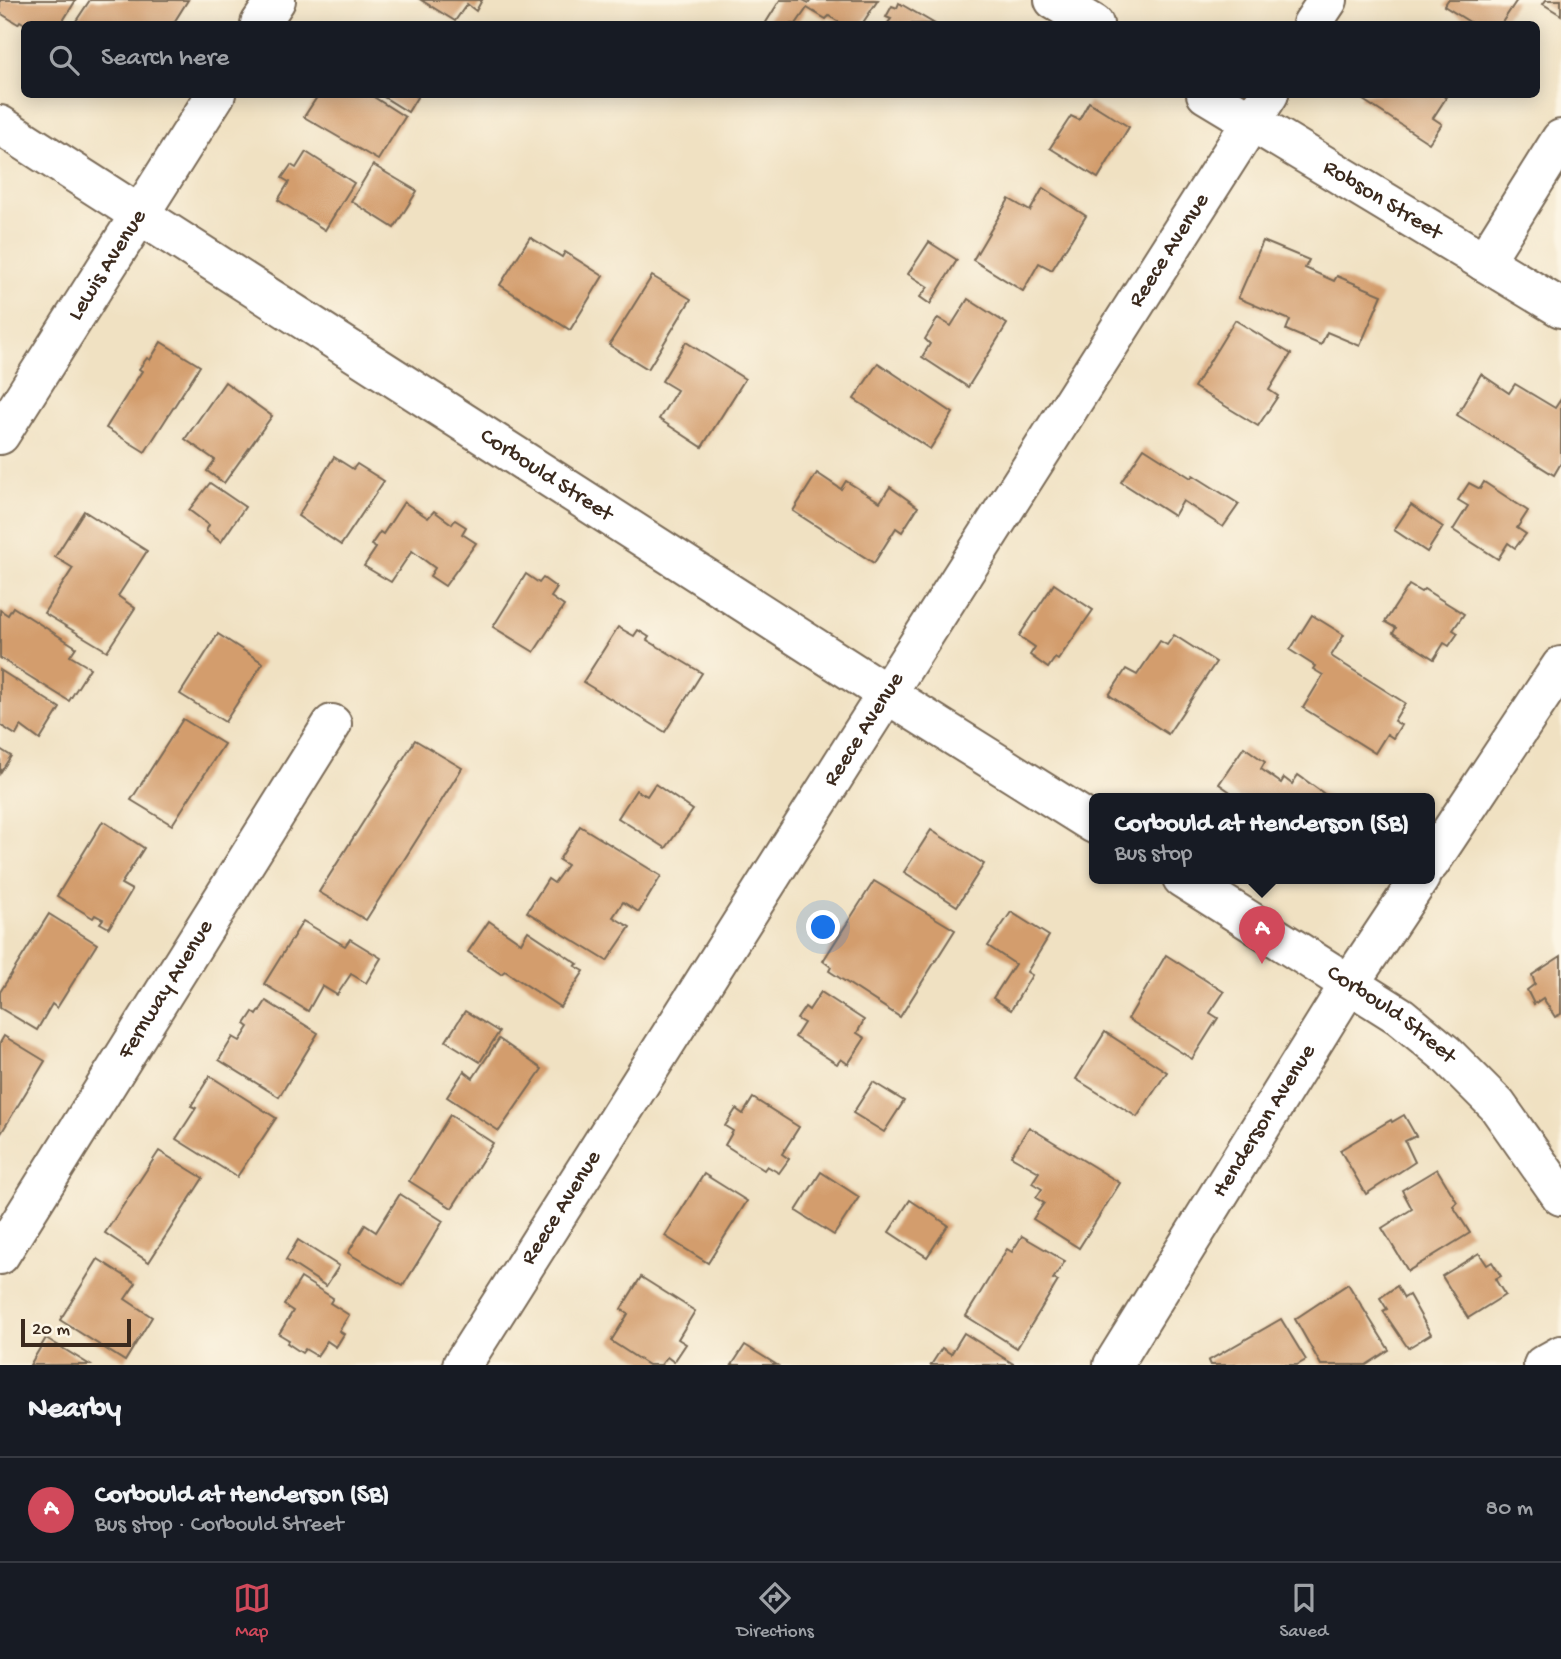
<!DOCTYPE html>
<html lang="en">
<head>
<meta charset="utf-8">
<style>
	:root { --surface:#171b24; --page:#20242c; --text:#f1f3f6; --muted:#9ea1a6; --line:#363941; --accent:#d1495b }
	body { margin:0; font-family:"Gochi Hand",sans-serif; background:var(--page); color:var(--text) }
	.scale { position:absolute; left:21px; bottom:18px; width:110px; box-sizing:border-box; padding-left:7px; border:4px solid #3b2a1e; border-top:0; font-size:19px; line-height:24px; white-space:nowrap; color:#3b2a1e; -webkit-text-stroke:5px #fcf5e5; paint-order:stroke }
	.you { position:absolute; left:824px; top:928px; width:24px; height:24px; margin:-18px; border:5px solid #fff; border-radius:50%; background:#1a73e8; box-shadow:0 0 0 10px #1a73e833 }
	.badge { display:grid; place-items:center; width:46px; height:46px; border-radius:50%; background:var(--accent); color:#fff; font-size:23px; font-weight:700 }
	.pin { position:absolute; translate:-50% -58px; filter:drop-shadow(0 2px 4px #0008) }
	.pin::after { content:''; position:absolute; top:37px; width:24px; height:21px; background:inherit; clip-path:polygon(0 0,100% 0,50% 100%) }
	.popup { position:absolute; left:1089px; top:793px; width:346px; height:91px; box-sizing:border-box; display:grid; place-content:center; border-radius:10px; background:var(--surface); filter:drop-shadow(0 2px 5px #0005); font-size:23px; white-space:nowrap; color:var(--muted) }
	.popup b { font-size:26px; color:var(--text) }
	.popup::after { content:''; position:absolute; left:50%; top:100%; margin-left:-14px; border:14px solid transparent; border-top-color:var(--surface) }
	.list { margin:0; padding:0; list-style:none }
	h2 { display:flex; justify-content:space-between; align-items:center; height:91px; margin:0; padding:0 28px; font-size:30px }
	h2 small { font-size:23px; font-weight:400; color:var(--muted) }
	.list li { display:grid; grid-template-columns:46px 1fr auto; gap:21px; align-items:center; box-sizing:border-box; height:105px; padding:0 28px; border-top:2px solid var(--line) }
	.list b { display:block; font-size:26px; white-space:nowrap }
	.list p { margin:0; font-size:23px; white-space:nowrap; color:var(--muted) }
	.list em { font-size:23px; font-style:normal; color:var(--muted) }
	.icon { flex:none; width:38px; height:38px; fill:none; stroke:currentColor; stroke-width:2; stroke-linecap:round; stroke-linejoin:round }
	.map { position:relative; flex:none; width:1561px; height:1365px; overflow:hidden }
	.search { position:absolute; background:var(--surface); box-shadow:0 4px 18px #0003; left:21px; right:21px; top:21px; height:77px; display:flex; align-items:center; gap:18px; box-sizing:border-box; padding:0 24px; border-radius:10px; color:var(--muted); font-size:26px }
	.sheet { height:196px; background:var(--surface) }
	nav { display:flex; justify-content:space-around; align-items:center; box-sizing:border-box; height:98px; border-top:2px solid var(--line); background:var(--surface); font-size:19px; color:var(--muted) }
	nav a { display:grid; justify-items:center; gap:4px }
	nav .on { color:var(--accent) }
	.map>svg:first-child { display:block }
	.building { fill:#d39d6d }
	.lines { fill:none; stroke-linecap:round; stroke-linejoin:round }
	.minor-casing { stroke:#7a6a57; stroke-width:42 }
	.minor { stroke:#fff; stroke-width:38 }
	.labels { text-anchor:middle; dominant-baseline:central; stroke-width:5; stroke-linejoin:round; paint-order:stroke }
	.street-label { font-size:23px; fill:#3b2a1e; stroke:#fcf5e5 }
</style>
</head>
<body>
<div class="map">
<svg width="1561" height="1365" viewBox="0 0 1561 1365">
	<rect width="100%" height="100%" fill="#fcf5e5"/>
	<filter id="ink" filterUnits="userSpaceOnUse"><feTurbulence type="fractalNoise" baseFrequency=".0143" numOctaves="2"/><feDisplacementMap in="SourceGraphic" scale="14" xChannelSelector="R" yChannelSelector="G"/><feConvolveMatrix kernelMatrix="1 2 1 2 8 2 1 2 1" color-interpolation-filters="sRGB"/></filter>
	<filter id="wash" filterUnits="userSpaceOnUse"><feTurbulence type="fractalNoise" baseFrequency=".00686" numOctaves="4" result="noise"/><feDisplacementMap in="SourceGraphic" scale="28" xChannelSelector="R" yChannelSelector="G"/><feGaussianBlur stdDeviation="1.57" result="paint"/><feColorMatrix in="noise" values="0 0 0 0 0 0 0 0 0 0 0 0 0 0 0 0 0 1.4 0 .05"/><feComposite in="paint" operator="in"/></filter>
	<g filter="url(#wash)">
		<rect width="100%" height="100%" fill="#f0e1c2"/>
		<g id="blocks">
			<g class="building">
				<path d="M0,0H76L61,24H25L20,21L18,24L0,13Z"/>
				<path d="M90,0H188L173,24H74Z"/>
				<path d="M421,0H482L476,11L467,4L455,21Z"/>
				<path d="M780,0H803L809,3L811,0H878L862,24H842L829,16L826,19L807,8L796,24H765Z"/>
				<path d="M1448,0H1517L1501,24H1473L1444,6Z"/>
				<path d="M1546,0H1561V15L1543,4Z"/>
				<path d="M899,3L935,24H887L891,19L886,17L892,6L897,8Z"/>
				<path d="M319,94H369L405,117L378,160L304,117Z"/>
				<path d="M379,94H419L408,112Z"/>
				<path d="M1362,94H1441L1446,98L1433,118L1442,124L1429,143L1360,98Z"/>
				<path d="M1089,102L1129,127L1098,178L1050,148L1071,116L1079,120Z"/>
				<path d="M306,152L354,183L325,230L278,200L289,182L282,178L291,165L296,168Z"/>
				<path d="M373,165L417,191L394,228L351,201Z"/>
				<path d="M1043,188L1086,216L1052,270L1039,263L1023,291L973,260L1009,199L1030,211Z"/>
				<path d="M530,237L562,257L565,252L603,276L570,330L500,285Z"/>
				<path d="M1263,241L1309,260L1305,268L1334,281L1337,276L1382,295L1360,346L1327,332L1321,345L1286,330L1290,320L1238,298Z"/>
				<path d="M929,242L957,260L930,304L920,297L928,287L908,274Z"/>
				<path d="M652,276L691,299L648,369L609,345Z"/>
				<path d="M968,299L1007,324L968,387L922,357L930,344L925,339L938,318L951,326Z"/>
				<path d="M1235,320L1291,354L1269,390L1278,396L1258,426L1194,387Z"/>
				<path d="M161,342L200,366L145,452L106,428L142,371L139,369L147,358L150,360Z"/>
				<path d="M686,342L745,379L702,447L659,419L677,390L662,381Z"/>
				<path d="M878,363L953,413L930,449L854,399Z"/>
				<path d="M1481,374L1509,393L1515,384L1555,408L1561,399V463L1554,475L1457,415Z"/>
				<path d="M225,382L272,416L224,483L207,471L215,460L185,439Z"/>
				<path d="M1144,448L1191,478L1193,475L1239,504L1223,527L1183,501L1174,516L1121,482Z"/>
				<path d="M334,457L353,469L357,464L384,481L341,545L298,516Z"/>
				<path d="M817,473L841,489L846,481L880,502L890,487L918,507L902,532L896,528L874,563L793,511Z"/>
				<path d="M1484,482L1528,511L1517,528L1526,534L1515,548L1508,543L1498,559L1453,530L1468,506L1458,500L1469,483L1480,489Z"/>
				<path d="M210,483L245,507L221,542L206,531L209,525L189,510Z"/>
				<path d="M404,502L428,518L434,511L452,524L455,520L466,527L462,534L476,543L445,586L430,576L435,568L412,551L391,582L364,566L376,548L371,545L380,532L383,534Z"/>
				<path d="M1411,505L1443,527L1427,552L1394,530Z"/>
				<path d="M84,511L147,551L118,596L135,608L107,651L44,613L73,568L55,557Z"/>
				<path d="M526,574L539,583L543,578L557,588L551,597L564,606L534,652L493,627Z"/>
				<path d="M1054,584L1093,610L1058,660L1055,658L1048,668L1030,655L1035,647L1019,636Z"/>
				<path d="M1409,585L1421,592L1424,589L1464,614L1453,630L1458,633L1449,646L1444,643L1434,659L1393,633L1396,628L1385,622Z"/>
				<path d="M13,607L76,647L70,656L90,668L69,701L0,658V610L8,615Z"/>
				<path d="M1312,615L1344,635L1331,656L1405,703L1394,721L1401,725L1393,738L1387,734L1375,753L1303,708L1323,675L1313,669L1315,666L1290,650Z"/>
				<path d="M618,627L634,636L638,630L649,637L647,640L702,673L665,732L583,682Z"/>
				<path d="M218,634L263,663L225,722L180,694Z"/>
				<path d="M1174,635L1216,662L1168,734L1109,695L1126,669L1137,675L1160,641L1167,645Z"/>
				<path d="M0,670L60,708L40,740L21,726L16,735L0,725Z"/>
				<path d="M183,719L224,744L172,825L131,800Z"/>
				<path d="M415,740L462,768L366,920L319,892Z"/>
				<path d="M1244,747L1265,762L1261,769L1281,783L1284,778L1292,784L1298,775L1330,798H1239L1219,784Z"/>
				<path d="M0,749L11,756L0,773Z"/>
				<path d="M655,784L693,810L666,848L618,818L636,790L647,796Z"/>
				<path d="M103,821L144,848L121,884L132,890L109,928L100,923L103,919L95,915L93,918L57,896Z"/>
				<path d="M580,826L661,876L639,912L623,902L613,917L630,927L607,961L527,912L548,879L554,883L567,865L559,860Z"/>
				<path d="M931,830L984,864L957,906L904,872Z"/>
				<path d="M874,881L955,930L900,1017L829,971L831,967L823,961Z"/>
				<path d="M1011,912L1049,936L1027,972L1032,975L1011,1010L993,998L1015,964L988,946Z"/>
				<path d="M49,914L97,944L57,1008L52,1004L37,1030L0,1008V992Z"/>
				<path d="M303,921L345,946L350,939L381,958L366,983L351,974L337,995L322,986L308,1011L264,984Z"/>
				<path d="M489,921L521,943L528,931L578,964L575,966L584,971L560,1007L505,971L501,974L468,952Z"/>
				<path d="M1166,955L1224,992L1210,1013L1218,1018L1192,1059L1128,1019Z"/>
				<path d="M1561,956V1014L1555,1017L1543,998L1534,1004L1527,990L1535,984L1532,975Z"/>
				<path d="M821,992L864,1020L857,1033L865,1038L848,1064L841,1059L837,1064L795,1037L804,1023L797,1019L805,1007L809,1010Z"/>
				<path d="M266,1001L318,1033L279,1097L219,1060L233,1037L240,1041L249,1027L245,1024L253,1012L257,1015Z"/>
				<path d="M465,1011L499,1032L480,1062L446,1041Z"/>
				<path d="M1105,1032L1167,1072L1137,1117L1076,1079Z"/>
				<path d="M4,1036L45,1061L0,1135V1043Z"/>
				<path d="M499,1039L542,1069L499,1131L447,1097L464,1071L473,1078Z"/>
				<path d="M210,1076L276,1118L237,1177L176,1139L196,1108L191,1106Z"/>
				<path d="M873,1082L904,1101L884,1132L853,1113Z"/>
				<path d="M753,1098L799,1127L782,1154L789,1159L779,1173L767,1166L764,1170L725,1145L733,1131L725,1126L736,1109L743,1114Z"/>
				<path d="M450,1115L493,1143L452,1208L409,1181Z"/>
				<path d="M1404,1115L1416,1136L1405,1141L1415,1162L1366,1194L1340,1150L1391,1120L1392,1122Z"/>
				<path d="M1029,1127L1120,1183L1079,1248L1033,1219L1044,1203L1036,1198L1042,1189L1032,1183L1039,1172L1011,1156Z"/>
				<path d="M159,1151L203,1178L149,1262L105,1233Z"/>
				<path d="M1437,1169L1457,1202L1453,1206L1470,1233L1408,1271L1382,1228L1412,1209L1402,1190Z"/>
				<path d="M821,1172L859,1197L834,1235L796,1211Z"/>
				<path d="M704,1174L747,1201L708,1263L665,1236Z"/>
				<path d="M400,1194L443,1221L403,1286L348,1253L365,1225L376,1232Z"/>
				<path d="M910,1200L948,1225L927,1257L889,1232Z"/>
				<path d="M1022,1236L1065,1261L1053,1279L1058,1281L1017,1348L966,1316L1007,1249L1012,1252Z"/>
				<path d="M298,1240L339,1266L326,1286L286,1260Z"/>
				<path d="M1479,1253L1487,1265L1492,1262L1501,1276L1495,1279L1505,1295L1468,1318L1442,1276Z"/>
				<path d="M98,1259L136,1283L125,1299L152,1317L125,1361L60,1320Z"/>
				<path d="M641,1277L695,1311L678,1339L686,1344L674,1362L667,1357L661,1365H648L611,1341L628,1314L621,1309Z"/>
				<path d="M301,1278L333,1298L330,1303L349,1315L339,1331L344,1334L336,1347L327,1341L317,1356L305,1349L302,1353L287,1343L289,1340L279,1334L293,1311L284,1305Z"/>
				<path d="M1348,1284L1389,1350L1366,1365H1321L1295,1319Z"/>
				<path d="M1397,1286L1404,1298L1409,1295L1431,1334L1408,1348L1383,1311L1387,1309L1380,1298Z"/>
				<path d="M1281,1319L1306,1360L1297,1365H1210L1208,1361Z"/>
				<path d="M964,1333L1015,1365H931L942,1348L951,1354Z"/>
				<path d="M46,1338L90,1365H30Z"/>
				<path d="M745,1345L777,1365H732Z"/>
			</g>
		</g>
	</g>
	<g filter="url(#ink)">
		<use href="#blocks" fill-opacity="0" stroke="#7a6a57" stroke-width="2"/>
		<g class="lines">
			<g class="minor-casing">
				<g id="minor">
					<path d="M1054,0L1094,24"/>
					<path d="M260,24L276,0"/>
					<path d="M1312,24L1328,0"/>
					<path id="s1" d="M1206,94L1561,308"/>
					<path id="s2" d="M0,125L887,694L1094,824"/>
					<path d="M1484,262L1561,139"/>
					<path id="s3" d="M0,435L216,94"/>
					<path d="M1430,863L1561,666"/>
					<path id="s4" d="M1182,878L1400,1016L1446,1054L1497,1105L1561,1196"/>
					<path id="s5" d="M0,1255L332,724"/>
					<path id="s6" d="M462,1365L856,742L1269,94"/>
					<path id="s7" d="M1113,1365L1350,983L1420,878"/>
					<path d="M1543,1365L1561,1355"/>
				</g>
			</g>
			<use href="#minor" class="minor"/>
		</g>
	</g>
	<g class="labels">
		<g class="street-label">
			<text stroke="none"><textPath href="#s1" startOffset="206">Robson Street</textPath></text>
			<text stroke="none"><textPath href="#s6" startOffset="1320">Reece Avenue</textPath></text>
			<text stroke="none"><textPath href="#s3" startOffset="201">Lewis Avenue</textPath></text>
			<text stroke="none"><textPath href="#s2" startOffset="649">Corbould Street</textPath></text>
			<text stroke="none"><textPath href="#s6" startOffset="752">Reece Avenue</textPath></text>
			<text stroke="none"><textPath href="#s5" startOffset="313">Fernway Avenue</textPath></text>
			<text stroke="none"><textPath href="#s4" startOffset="250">Corbould Street</textPath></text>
			<text stroke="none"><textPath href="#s7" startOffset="287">Henderson Avenue</textPath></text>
			<text stroke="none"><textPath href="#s6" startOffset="186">Reece Avenue</textPath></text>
		</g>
	</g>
</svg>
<div class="scale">20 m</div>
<div class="you"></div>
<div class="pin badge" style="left:1262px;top:964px">A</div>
<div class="popup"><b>Corbould at Henderson (SB)</b>Bus stop</div>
<div class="search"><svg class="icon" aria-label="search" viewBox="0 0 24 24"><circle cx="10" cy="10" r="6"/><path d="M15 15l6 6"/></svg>Search here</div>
</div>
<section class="sheet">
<h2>Nearby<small></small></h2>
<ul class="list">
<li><span class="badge">A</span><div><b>Corbould at Henderson (SB)</b><p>Bus stop · Corbould Street</p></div><em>80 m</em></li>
</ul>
</section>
<nav>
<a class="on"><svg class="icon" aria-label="map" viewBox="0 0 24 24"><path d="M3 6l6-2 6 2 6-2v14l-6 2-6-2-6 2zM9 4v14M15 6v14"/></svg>Map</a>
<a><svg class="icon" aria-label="directions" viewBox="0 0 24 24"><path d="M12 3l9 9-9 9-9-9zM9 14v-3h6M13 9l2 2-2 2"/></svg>Directions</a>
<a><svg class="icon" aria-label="saved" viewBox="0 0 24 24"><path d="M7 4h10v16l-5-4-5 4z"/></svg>Saved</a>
</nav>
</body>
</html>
